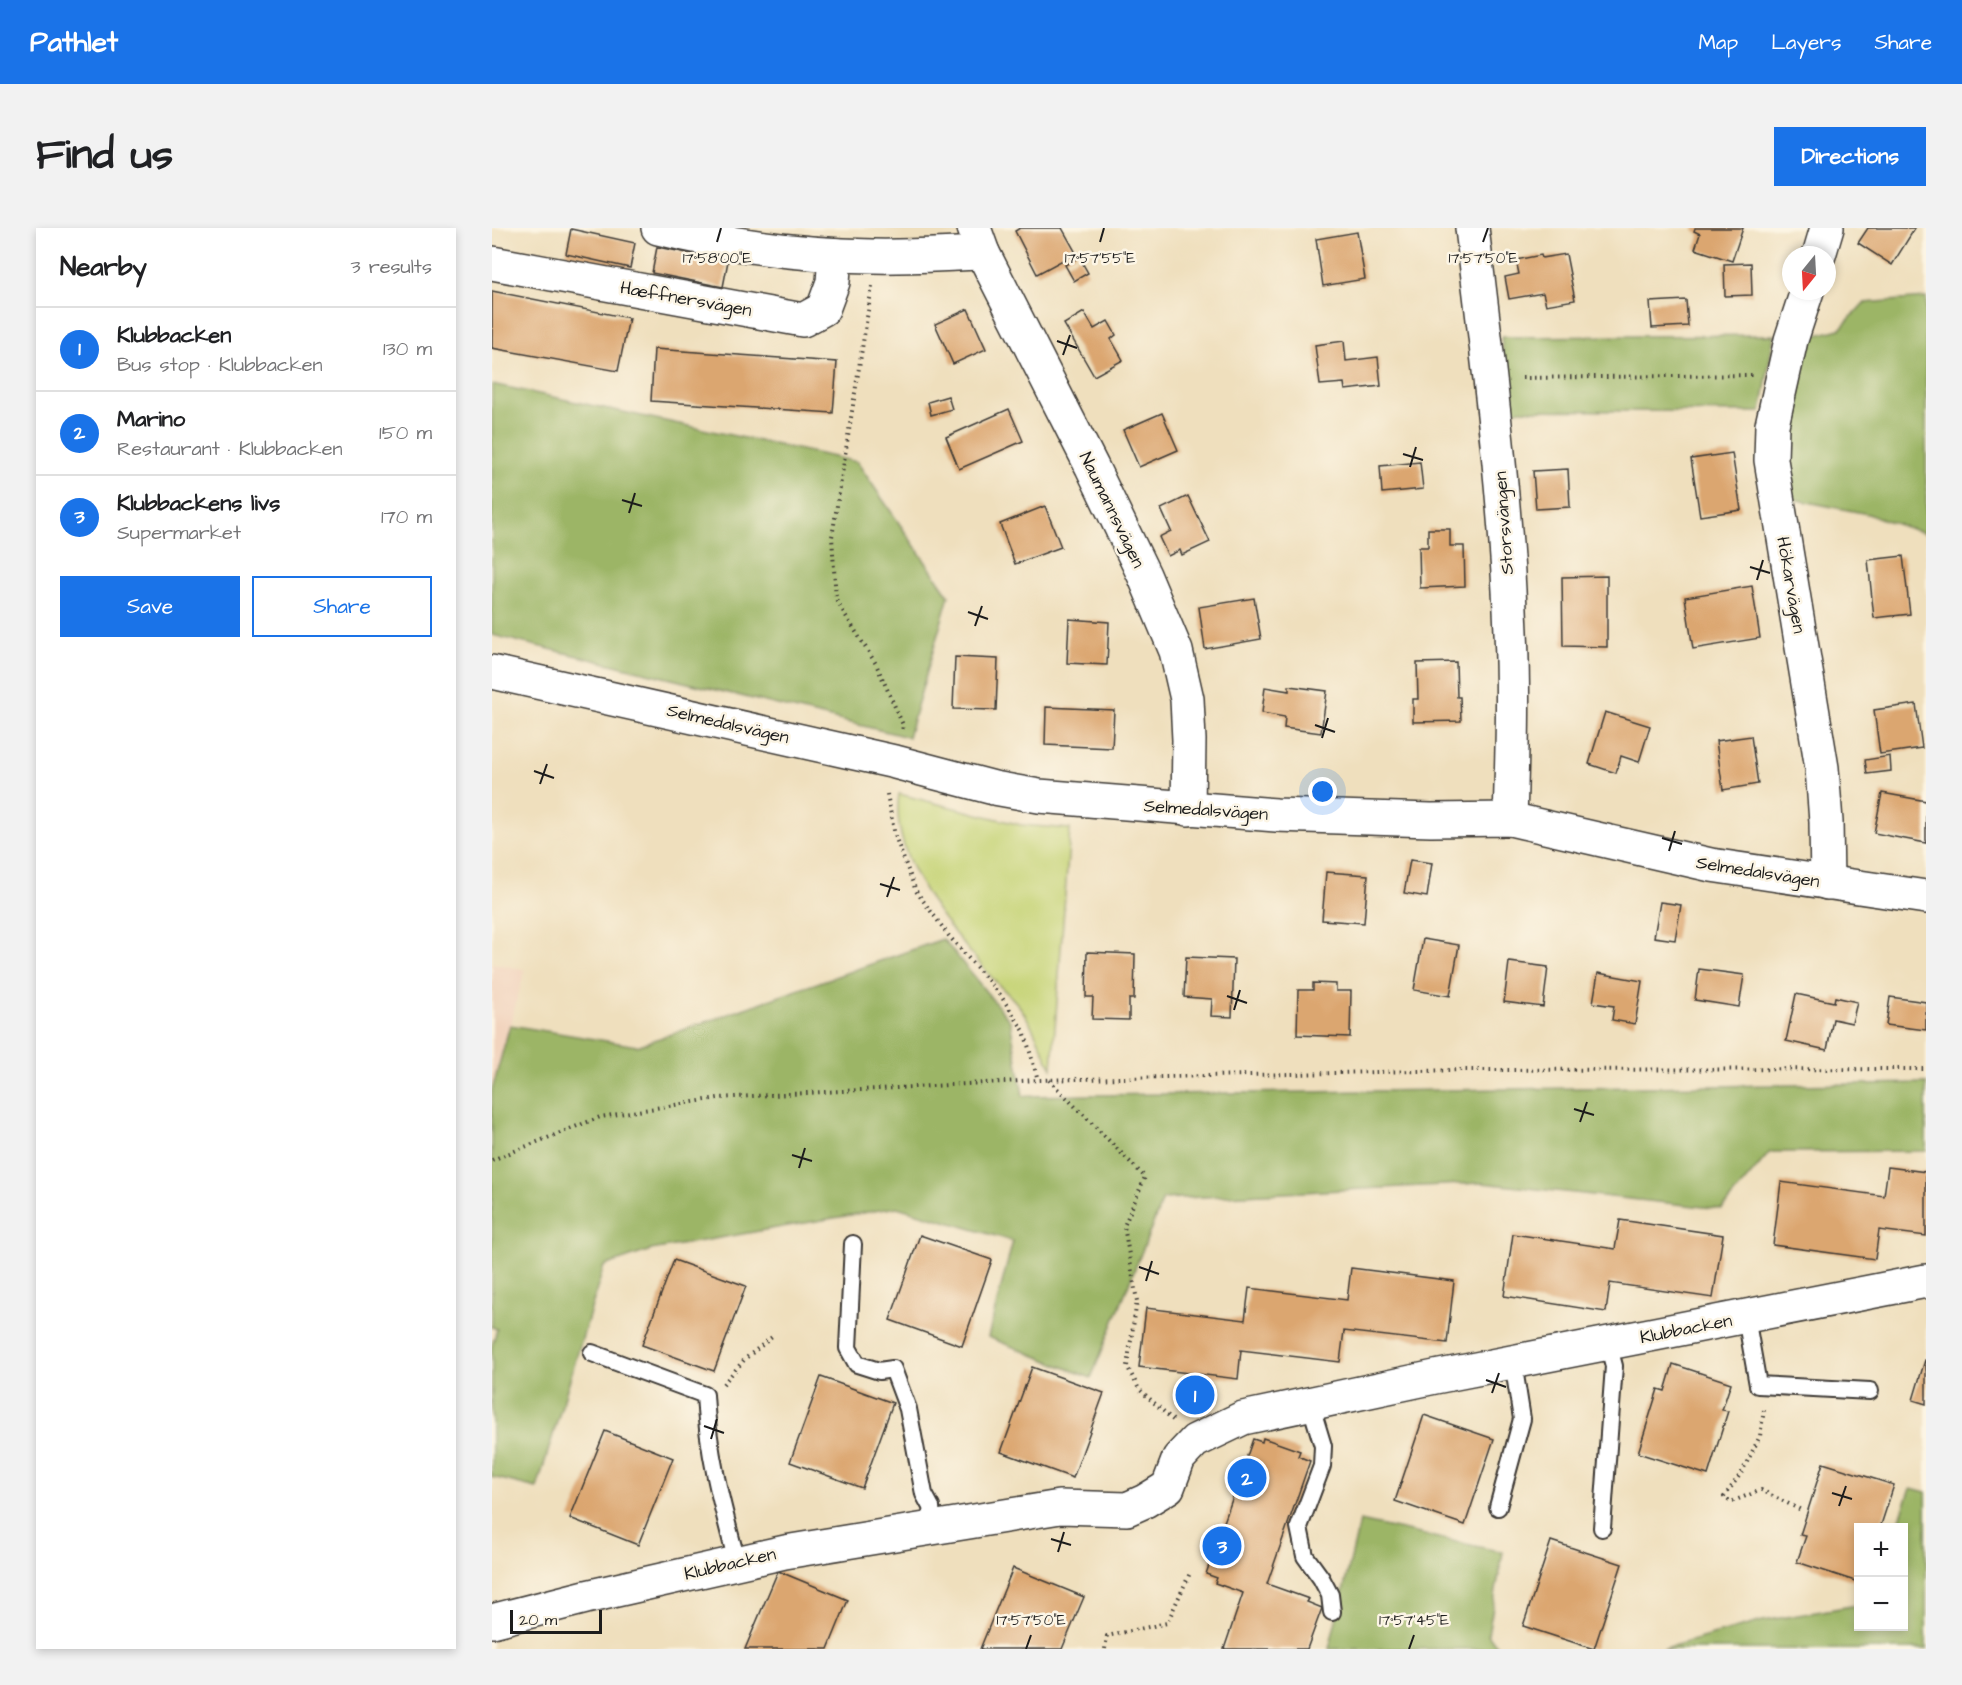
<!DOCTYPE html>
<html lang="en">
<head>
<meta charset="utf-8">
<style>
	:root { --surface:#fff; --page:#f2f2f2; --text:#202124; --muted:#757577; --line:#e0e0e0; --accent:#1a73e8 }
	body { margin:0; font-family:"Architects Daughter",sans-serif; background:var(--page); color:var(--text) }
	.controls { position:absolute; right:18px; bottom:18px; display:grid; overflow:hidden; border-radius:0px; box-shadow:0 3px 9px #0003 }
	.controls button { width:54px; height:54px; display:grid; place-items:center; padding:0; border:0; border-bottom:2px solid var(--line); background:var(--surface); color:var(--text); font:30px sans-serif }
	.compass { position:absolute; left:1290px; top:18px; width:54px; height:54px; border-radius:50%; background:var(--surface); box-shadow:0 3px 9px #0003; rotate:198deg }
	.scale { position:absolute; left:18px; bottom:15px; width:92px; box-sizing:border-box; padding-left:6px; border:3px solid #1c1c1c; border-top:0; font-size:16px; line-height:21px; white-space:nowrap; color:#1c1c1c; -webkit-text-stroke:4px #fcf5e5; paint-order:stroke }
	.you { position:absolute; left:831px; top:564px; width:21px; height:21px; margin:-15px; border:4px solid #fff; border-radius:50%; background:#1a73e8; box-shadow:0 0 0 9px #1a73e833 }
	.badge { display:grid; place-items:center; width:39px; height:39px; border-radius:50%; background:var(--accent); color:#fff; font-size:20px; font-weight:700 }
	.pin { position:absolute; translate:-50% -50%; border:3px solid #fff; box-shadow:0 2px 6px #0006 }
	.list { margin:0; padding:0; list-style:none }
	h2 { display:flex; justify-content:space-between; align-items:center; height:78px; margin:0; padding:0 24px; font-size:26px }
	h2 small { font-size:20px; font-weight:400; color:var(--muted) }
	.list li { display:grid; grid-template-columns:39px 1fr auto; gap:18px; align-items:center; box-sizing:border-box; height:84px; padding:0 24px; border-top:2px solid var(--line) }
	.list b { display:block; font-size:22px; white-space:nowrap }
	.list p { margin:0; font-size:20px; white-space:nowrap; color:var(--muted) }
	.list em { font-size:20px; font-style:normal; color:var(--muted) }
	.actions { display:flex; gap:12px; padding:18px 24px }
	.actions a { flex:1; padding:14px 0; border:2px solid var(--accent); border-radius:0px; text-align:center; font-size:21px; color:var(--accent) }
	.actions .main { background:var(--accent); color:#fff }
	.map { position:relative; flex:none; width:1434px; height:1421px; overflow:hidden; border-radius:0px }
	header { display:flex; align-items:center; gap:36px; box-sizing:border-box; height:84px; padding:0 30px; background:var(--accent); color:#fff }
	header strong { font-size:28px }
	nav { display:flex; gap:33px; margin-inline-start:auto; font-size:21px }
	.intro { display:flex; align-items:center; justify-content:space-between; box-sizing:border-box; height:144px; padding:0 36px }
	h1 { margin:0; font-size:42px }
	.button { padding:15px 27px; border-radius:0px; background:var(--accent); color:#fff; font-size:21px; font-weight:700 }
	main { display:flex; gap:36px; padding:0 36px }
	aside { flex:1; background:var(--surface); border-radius:0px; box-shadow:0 3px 9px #0003 }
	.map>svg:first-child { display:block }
	.built { fill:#f2d4be }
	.green { fill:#c5d375; stroke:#707848; stroke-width:1.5 }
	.forest { fill:#9cb566; stroke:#5c6841; stroke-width:1.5 }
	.building { fill:#dba670 }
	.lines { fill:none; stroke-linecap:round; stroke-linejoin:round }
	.lane-casing { stroke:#3c3934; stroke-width:20 }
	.street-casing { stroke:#3c3934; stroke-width:36 }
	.path { stroke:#3c3934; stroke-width:4; stroke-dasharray:1.5 4.5; stroke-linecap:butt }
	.lane { stroke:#fff; stroke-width:16 }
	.street { stroke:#fff; stroke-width:33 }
	.ticks { fill:none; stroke:#1c1c1c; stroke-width:2 }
	.labels { text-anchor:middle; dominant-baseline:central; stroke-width:5; stroke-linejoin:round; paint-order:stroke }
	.street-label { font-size:18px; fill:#1c1c1c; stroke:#fcf5e5 }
	.ticks-label { font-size:15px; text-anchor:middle; fill:#1c1c1c; stroke:#fcf5e5; stroke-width:5; stroke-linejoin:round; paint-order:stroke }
</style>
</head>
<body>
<header>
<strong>Pathlet</strong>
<nav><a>Map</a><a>Layers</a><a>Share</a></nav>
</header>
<div class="intro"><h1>Find us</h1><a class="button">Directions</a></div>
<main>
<aside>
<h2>Nearby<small>3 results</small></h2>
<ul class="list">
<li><span class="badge">1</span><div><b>Klubbacken</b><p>Bus stop · Klubbacken</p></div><em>130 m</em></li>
<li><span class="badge">2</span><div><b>Marino</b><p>Restaurant · Klubbacken</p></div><em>150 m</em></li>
<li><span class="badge">3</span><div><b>Klubbackens livs</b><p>Supermarket</p></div><em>170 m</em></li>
</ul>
<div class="actions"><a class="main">Save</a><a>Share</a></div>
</aside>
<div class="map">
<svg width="1434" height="1421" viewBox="0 0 1434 1421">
	<rect width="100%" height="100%" fill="#fcf5e5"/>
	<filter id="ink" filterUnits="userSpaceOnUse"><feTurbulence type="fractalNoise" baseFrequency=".0167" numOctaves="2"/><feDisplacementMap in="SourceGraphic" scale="12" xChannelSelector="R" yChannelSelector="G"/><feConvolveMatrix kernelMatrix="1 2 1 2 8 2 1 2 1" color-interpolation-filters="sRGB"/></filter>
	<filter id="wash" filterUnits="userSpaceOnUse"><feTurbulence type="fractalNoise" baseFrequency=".008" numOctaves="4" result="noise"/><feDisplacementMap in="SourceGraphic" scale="24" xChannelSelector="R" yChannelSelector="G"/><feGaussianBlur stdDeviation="1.35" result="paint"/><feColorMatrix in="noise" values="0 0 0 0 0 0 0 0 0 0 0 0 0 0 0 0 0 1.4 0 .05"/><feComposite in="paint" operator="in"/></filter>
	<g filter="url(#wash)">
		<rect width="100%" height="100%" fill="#efdfbd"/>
		<path class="built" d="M0,735L33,742L0,862Z"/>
		<path class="green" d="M407,566L529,597L578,601L560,840C550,821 542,799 530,782C523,771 511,762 502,752C460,703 397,635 407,566Z"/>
		<g class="forest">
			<path d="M1434,70V306L1376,286L1301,271L1291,236L1297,185L1317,109L1348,101L1372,75Z"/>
			<path d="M1282,107L1269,184L1018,182L1009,109Z"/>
			<path d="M0,156L365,234L457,368L416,509L0,407Z"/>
			<path d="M451,711L518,793L531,868L1434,855V923L1278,924L1230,981L990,955L671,971L599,1150L496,1109L521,1013L405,979L159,1022L112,1038L45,1260L0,1249V1118L5,1101L0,1099V862L18,797L145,818Z"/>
			<path d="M1419,1260L1434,1264V1421H1170L1271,1393L1366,1377V1398H1412V1300L1405,1299Z"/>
			<path d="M868,1293L1011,1324L996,1406L1007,1421H837Z"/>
		</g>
		<g id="blocks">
			<g class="building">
				<path d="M528,0H570L584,25L545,46L523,3Z"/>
				<path d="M1203,0H1251L1240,33L1203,21L1208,6L1202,3Z"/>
				<path d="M1376,0H1423L1400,37L1366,15Z"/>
				<path d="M79,1L143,15L138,40L74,26Z"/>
				<path d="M865,4L873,51L831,58L824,11Z"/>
				<path d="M165,19L236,33L231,59L160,45Z"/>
				<path d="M1074,26L1083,72L1054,77L1051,65L1017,71L1013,49L1027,46L1024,32L1049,27L1050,30Z"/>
				<path d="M587,29L596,45L582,53L573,37Z"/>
				<path d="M1259,35L1260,67L1233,68L1232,36Z"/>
				<path d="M0,63L137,90L126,143L0,120Z"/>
				<path d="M1194,72L1196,98L1160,100L1158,74Z"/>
				<path d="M476,81L494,121L461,136L443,96Z"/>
				<path d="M592,84L602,101L616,93L624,107L619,111L631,132L602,148L572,96Z"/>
				<path d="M852,113L854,133L886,129L889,158L853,162L852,155L828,157L823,117Z"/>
				<path d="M162,121L345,134L341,185L159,173Z"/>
				<path d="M456,168L460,181L439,187L436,174Z"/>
				<path d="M517,181L531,213L467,241L454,209Z"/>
				<path d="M670,185L686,222L647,239L631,202Z"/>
				<path d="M1240,225L1249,282L1208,288L1199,231Z"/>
				<path d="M928,234L931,261L890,265L888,238Z"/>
				<path d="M1076,241L1078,279L1044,281L1041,243Z"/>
				<path d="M696,268L718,314L690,327L688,322L676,328L667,309L679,303L669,281Z"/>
				<path d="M553,278L569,319L523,336L508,296Z"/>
				<path d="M936,301H958V318H972L973,358L928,360L927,319H936Z"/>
				<path d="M1411,328L1418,386L1382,390L1376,332Z"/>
				<path d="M1115,348V419L1071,418L1070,349Z"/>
				<path d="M1260,358L1268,410L1201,421L1193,369Z"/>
				<path d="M762,370L769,411L713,421L707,379Z"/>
				<path d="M577,391L617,394L615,437L575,435Z"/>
				<path d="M463,429L506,431L504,482L461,481Z"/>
				<path d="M964,434L965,469H968L969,493L921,494V471H926L925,435Z"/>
				<path d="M797,458L835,463L829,505L792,500L793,489L770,485L773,459L797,463Z"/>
				<path d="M1424,476L1430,520L1388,526L1382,482Z"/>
				<path d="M554,479L622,482L620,520L553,517Z"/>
				<path d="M1113,484L1158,498L1147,534L1129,528L1124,545L1097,536Z"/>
				<path d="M1259,508L1266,556L1231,562L1224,513Z"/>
				<path d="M1398,528L1399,543L1375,546L1373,532Z"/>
				<path d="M1390,565L1434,573V615L1382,605Z"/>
				<path d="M918,632L940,635L935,669L912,665Z"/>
				<path d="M834,644L876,647L872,695L830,692Z"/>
				<path d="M1168,674L1189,677L1183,712L1162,709Z"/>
				<path d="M931,711L967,717L958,768L922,762Z"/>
				<path d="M595,724L643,726L642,771H637V792L600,791L601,769H594Z"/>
				<path d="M694,729L742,731L740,789L719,788L720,771L692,769Z"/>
				<path d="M1017,734L1056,739L1051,779L1012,774Z"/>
				<path d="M1207,741L1252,747L1247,779L1203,772Z"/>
				<path d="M1106,745L1150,753L1143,796L1120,792L1122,778L1101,775Z"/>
				<path d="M821,755L844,756V763H859L858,809L805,807L806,762H821Z"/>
				<path d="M1304,766L1342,774L1343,769L1365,774L1360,795L1341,791L1335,822L1294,813Z"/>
				<path d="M1398,769L1434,774V802L1394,797Z"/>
				<path d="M1396,939L1434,944V1008L1387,1002L1383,1031L1281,1017L1289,954L1392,968Z"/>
				<path d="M1128,992L1231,1007L1221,1070L1118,1055L1114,1084L1012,1068L1021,1006L1123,1021Z"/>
				<path d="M428,1007L500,1032L470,1118L398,1092Z"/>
				<path d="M182,1032L254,1058L222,1143L150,1117Z"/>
				<path d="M859,1040L962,1053L955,1115L852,1103L848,1134L749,1122L746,1151L647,1139L654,1080L753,1092L757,1060L855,1072Z"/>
				<path d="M1433,1132H1434V1176L1421,1172Z"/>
				<path d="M1181,1136L1239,1155L1230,1182L1236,1183L1216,1247L1146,1225L1166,1161L1173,1163Z"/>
				<path d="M540,1139L612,1165L581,1250L509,1224Z"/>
				<path d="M329,1149L401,1175L370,1260L298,1234Z"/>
				<path d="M932,1187L1002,1211L973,1297L903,1273Z"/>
				<path d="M113,1203L181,1230L146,1317L78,1290Z"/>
				<path d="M771,1210L808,1223L806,1228L818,1233L775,1356L817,1371L815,1374L830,1380L815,1421H732L751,1365L723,1355L725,1350L714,1346L761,1211L770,1214Z"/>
				<path d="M1331,1235L1402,1257L1388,1300H1366V1342L1363,1353L1305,1334L1314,1308L1308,1307Z"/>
				<path d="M1059,1313L1130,1336L1102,1421L1031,1398Z"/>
				<path d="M521,1340L592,1369L570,1421H488Z"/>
				<path d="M286,1343L356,1372L336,1421H253Z"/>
			</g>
		</g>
	</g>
	<g filter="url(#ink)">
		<use href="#blocks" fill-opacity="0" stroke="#3c3934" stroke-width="1.5"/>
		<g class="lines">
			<g class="lane-casing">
				<g id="lane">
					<path d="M361,1016L356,1120L365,1136L387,1143L401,1141L416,1181L432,1266L439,1279L441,1300"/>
					<path d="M1254,1089L1266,1157L1378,1163"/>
					<path d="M100,1125L213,1167C216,1227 230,1277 245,1334"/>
					<path d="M818,1175L831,1218L830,1238L807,1299L813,1328L829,1350L838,1367L840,1384"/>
					<path d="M1006,1279L1030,1191L1021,1134"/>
					<path d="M1110,1300L1122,1138L1116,1116"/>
				</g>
			</g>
			<g class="street-casing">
				<g id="street">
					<path d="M166,0C236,17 307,27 380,28C417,29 454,26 491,25"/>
					<path d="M482,0L491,25L600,239L652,347L684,423L695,471L697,512L696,581"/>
					<path d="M980,0C996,134 1014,269 1019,404C1022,467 1020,529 1018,591"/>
					<path d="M1327,27L1335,0"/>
					<path d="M0,35L311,92L331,81L341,54L343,27"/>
					<path d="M1315,63L1299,112L1280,197L1279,232L1330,540L1334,594L1335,655"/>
					<path d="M0,444L403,534L502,560L547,568L784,587L939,592L1018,591L1219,637L1434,669"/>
					<path d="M0,1393L94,1369L293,1324L568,1279L635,1281L653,1273L676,1259L687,1230L703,1213L751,1190L943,1149L1434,1053"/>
				</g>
			</g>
			<g class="path">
				<path d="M380,58L340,309L344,372L384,436L411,497L410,504"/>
				<path d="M1030,150L1260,147"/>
				<path d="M395,566L403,608L424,663L457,708L507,765L532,803L546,852"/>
				<path d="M557,852L653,949L632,998L645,1073L635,1138L647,1161L681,1192"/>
				<path d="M0,932L108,889L226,870L546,852L970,842L1434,841"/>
				<path d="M231,1156L254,1130L280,1109"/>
				<path d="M1272,1182L1268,1208L1250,1244L1232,1269L1239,1274L1269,1262L1309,1282"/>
				<path d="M613,1421L615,1408L675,1395L699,1343"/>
			</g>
			<use href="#lane" class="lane"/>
			<use href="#street" class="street"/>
		</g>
	</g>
	<path class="ticks" d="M225,14L229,0M608,14L612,0M991,14L996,0M565,113L585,120M571,127L578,107M911,226L931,232M918,239L924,219M130,272L150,278M137,285L143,265M1258,339L1278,345M1265,352L1271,332M476,384L496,391M483,398L490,378M823,497L843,504M830,510L836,490M42,543L62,550M48,556L55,536M1170,610L1190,616M1177,623L1183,603M388,656L408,662M395,669L402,649M735,768L755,775M742,782L748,762M1082,881L1102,887M1088,894L1095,874M300,927L320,933M307,940L313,920M647,1039L667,1046M654,1053L660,1033M994,1152L1014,1159M1000,1165L1007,1145M212,1198L232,1205M219,1211L225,1191M1340,1265L1360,1271M1347,1278L1354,1258M559,1311L579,1317M566,1324L572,1304M534,1421L539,1407M917,1421L922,1407"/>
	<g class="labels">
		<g class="street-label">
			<text transform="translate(194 71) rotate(10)">Hæffnersvägen</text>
			<text transform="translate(620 282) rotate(64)">Naumannsvägen</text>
			<text transform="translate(1012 295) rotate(-94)">Storsvängen</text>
			<text transform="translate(1299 357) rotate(80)">Hökarvägen</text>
			<text transform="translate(236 496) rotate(13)">Selmedalsvägen</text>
			<text transform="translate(714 582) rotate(4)">Selmedalsvägen</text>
			<text transform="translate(1266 644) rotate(9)">Selmedalsvägen</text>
			<text transform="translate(1194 1101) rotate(-11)">Klubbacken</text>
			<text transform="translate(238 1336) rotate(-13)">Klubbacken</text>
		</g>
	</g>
	<g class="ticks-label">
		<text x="225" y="35">17°58'00"E</text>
		<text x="608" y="35">17°57'55"E</text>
		<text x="991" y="35">17°57'50"E</text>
		<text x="539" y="1397">17°57'50"E</text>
		<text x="922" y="1397">17°57'45"E</text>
	</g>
</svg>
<div class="controls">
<button>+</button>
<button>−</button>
</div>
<svg class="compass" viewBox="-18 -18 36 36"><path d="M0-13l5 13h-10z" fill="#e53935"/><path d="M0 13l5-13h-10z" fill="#757577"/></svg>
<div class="scale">20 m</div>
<div class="you"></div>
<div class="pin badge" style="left:703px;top:1167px">1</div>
<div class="pin badge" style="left:755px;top:1250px">2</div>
<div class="pin badge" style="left:730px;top:1318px">3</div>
</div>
</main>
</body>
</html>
